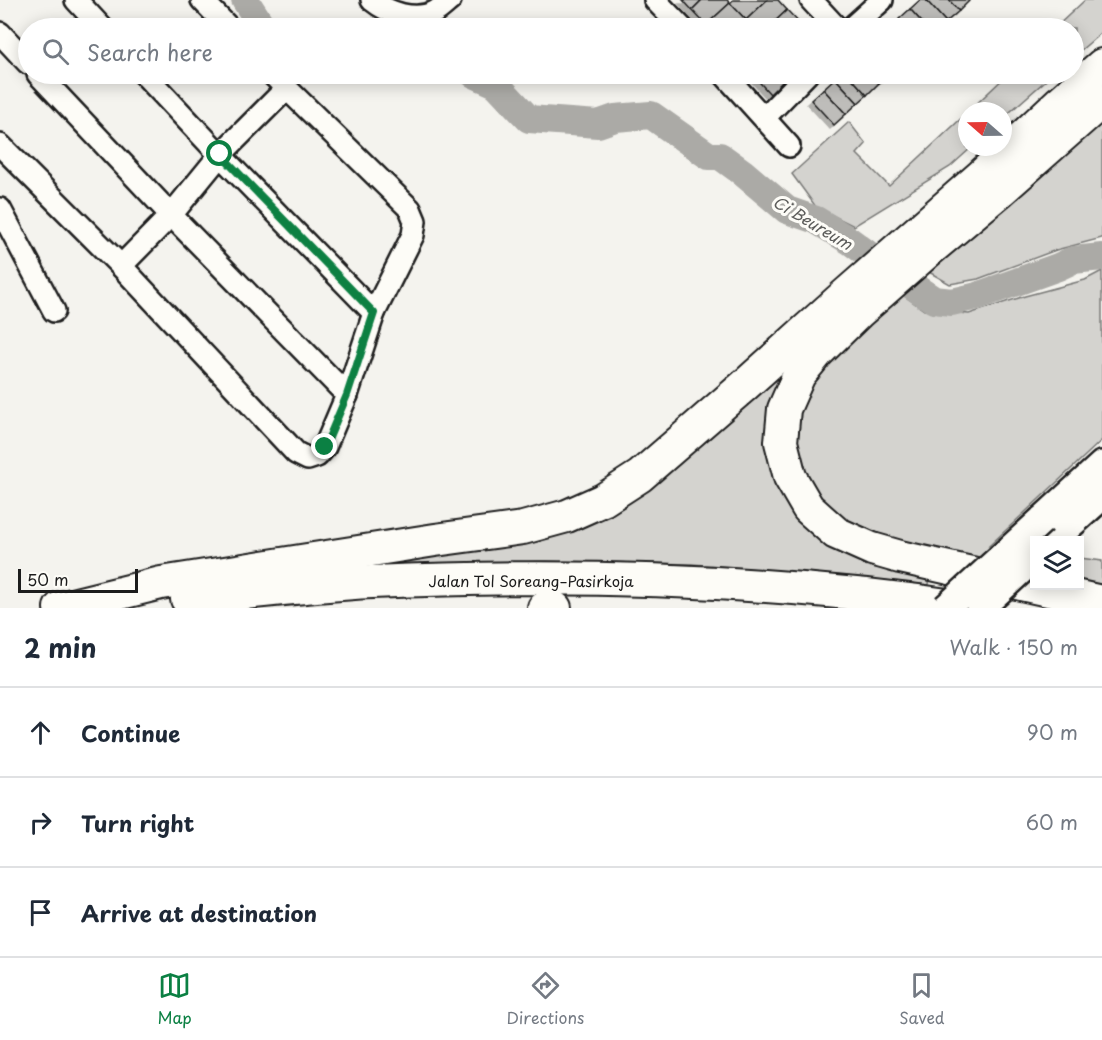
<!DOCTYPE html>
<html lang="en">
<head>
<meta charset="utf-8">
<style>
	:root { --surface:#fff; --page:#f6f6f7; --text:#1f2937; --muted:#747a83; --line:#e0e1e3; --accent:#0b8043 }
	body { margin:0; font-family:"Playpen Sans",sans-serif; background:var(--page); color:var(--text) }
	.controls { position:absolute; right:18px; bottom:18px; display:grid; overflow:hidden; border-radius:0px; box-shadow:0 3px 15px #0003 }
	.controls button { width:54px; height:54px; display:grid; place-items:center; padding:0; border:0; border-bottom:2px solid var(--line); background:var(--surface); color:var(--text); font:30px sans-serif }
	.compass { position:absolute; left:958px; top:102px; width:54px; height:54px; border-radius:50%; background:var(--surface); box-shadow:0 3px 15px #0003; rotate:290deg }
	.scale { position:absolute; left:18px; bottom:15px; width:120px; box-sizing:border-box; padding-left:6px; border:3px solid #1c1c1c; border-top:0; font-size:16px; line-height:21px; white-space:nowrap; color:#1c1c1c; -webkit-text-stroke:4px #fdfcf7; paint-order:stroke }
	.stop { position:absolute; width:18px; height:18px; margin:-14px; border:4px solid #0b8043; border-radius:50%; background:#fff }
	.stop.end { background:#0b8043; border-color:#fff; box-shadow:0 2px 6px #0008 }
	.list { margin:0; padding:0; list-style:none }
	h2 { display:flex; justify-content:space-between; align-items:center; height:78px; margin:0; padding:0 24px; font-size:26px }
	h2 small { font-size:20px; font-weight:400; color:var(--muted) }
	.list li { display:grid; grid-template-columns:39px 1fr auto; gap:18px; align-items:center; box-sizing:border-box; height:90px; padding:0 24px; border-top:2px solid var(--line) }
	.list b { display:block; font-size:22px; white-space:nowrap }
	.list em { font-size:20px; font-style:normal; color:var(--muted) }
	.icon { flex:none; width:33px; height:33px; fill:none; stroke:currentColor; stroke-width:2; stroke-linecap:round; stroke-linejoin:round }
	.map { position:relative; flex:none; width:1102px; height:608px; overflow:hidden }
	.search { position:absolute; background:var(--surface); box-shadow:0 3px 15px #0003; left:18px; right:18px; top:18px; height:66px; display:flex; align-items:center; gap:15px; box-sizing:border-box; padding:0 21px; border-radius:33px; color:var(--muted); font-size:22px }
	.sheet { height:348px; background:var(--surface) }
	nav { display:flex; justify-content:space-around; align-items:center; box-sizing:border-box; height:84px; border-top:2px solid var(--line); background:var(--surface); font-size:16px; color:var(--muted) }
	nav a { display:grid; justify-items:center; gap:3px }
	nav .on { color:var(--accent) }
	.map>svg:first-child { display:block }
	.green { fill:#d4d3cf; stroke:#787876; stroke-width:1.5 }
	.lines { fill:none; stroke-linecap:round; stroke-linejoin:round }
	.river { stroke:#abaaa6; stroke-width:28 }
	.building { fill:#bebdba; stroke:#1c1c1c; stroke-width:1.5; filter:url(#shadow) }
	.minor-casing { stroke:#1c1c1c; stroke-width:26 }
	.major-casing { stroke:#1c1c1c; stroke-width:32 }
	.highway-casing { stroke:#1c1c1c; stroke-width:36 }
	.minor { stroke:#fdfcf7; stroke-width:21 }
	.major { stroke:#fdfcf7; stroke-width:27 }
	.highway { stroke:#fdfcf7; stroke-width:32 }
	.major-bridge-casing { stroke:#1c1c1c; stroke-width:32; stroke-linecap:butt }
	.major-bridge { stroke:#fdfcf7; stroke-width:27 }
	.route { stroke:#0b8043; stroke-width:8 }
	.labels { text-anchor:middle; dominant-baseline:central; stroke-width:6; stroke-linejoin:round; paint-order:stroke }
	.street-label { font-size:15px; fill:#1c1c1c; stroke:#fdfcf7 }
	.water-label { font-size:16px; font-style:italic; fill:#5c5c5a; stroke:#fdfcf7 }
</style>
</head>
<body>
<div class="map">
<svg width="1102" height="608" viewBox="0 0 1102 608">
	<defs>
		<filter id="shadow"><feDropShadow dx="-4" dy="4" stdDeviation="0" flood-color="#0004"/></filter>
	</defs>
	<rect width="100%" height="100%" fill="#f4f3ee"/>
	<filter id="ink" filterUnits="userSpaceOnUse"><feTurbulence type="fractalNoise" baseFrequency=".0167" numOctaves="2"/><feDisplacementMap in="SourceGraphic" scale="12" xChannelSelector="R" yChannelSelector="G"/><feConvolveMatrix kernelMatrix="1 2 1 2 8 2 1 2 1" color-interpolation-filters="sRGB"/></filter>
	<g filter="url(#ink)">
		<g class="green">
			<path d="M1085,0H1102V32L1074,56V28H1055Z"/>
			<path d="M1008,74H1053L1003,118V111H969Z"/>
			<path d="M967,113V147H972L950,167L854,226L816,207L792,174L849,122L866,144L857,154L889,186Z"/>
			<path d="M1102,117V238L1056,250L978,279L950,284L929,272Z"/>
			<path d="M1102,271V440L989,546L1034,552V573L852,530L830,510L799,472L795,422L817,372L870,322L903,295L924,310L969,314L1025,296L1085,280Z"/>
			<path d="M795,347L768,451L781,492L800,519L930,575L929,585L834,575L692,564L546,561L340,569L611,505Z"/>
			<path d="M1080,558L1102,561V587L1080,583Z"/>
		</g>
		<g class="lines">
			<g class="river">
				<path d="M245,0L263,28"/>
				<path d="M474,74L496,84L529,119L598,124L615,118L651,115L709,156H720L742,172L787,210L816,220L850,241L899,277L934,300L952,302L977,296L1058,267L1073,260L1102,257"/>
			</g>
		</g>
		<g class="building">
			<path d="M683,0H702L692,10Z"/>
			<path d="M702,0H727L730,3L706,25L692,10Z"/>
			<path d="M733,0H767L746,20L730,3Z"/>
			<path d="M767,0H778L787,10L768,28H753L746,20Z"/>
			<path d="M920,0H926L946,22L939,28H927L910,9Z"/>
			<path d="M926,0H949L959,11L946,22Z"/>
			<path d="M949,0H968L969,1L959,11Z"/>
			<path d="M730,3L746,20L737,28H709L706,25Z"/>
			<path d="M910,9L927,28H908L899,19Z"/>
			<path d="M787,10L803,27L802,28H768Z"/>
			<path d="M754,74H791L770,94L753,75Z"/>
			<path d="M840,74H848L867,95L858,103L835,78Z"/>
			<path d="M848,74H870L879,83L867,95Z"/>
			<path d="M870,74H890L879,83Z"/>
			<path d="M835,78L858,103L846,114L823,89Z"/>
			<path d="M823,89L846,114L834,125L811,100Z"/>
		</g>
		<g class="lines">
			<g class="minor-casing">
				<g id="minor">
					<path d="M76,0L102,28"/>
					<path d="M202,0L229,28"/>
					<path d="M372,0C388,13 415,22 435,12C440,9 445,4 450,0"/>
					<path d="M655,0L682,28"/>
					<path d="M811,0L837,28"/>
					<path d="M851,28L882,0"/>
					<path d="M0,33L28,63"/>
					<path d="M38,74L171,215L347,395"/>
					<path d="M144,74L220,155L374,313"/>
					<path d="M724,74L789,146"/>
					<path d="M765,117L807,74"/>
					<path d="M0,145L121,266L296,453L308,459L317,456L325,447L347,395L374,313L413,235L415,221L410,209L272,74"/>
					<path d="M0,209L54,311"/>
					<path d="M121,266L171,215L220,155L286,89"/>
				</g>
			</g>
			<g class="major-casing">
				<g id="major">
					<path d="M1042,520L1102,465"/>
					<path d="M1053,540L1102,496"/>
				</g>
			</g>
			<g class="highway-casing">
				<g id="highway">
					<path d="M1102,101L999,192L926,253L858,313L818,352L799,375L784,409L781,442L790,477L808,508L836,533L872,549L900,557L1102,602"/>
					<path d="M187,599C248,593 310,585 372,582C571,573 771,579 969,608"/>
					<path d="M60,608L161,583L435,540L523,528L567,516L603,500L640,476L744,386L845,295L982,175L1060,102L1102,65"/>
					<path d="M544,608H555"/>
				</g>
			</g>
			<use href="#minor" class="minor"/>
			<use href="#major" class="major"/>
			<use href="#highway" class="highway"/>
			<g class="major-bridge-casing">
				<g id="major-bridge">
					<path d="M946,608L1042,520"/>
					<path d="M980,608L1034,558"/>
				</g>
			</g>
			<use href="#major-bridge" class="major-bridge"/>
		</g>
	</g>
	<g class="lines" filter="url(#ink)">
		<path class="route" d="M220,154L374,313L347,395L325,447"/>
	</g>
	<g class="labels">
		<g class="street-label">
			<text x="531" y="580">Jalan Tol Soreang–Pasirkoja</text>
		</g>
		<g class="water-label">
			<text transform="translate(813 222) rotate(31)">Ci Beureum</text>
		</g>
	</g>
</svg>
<div class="controls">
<button><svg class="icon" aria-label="layers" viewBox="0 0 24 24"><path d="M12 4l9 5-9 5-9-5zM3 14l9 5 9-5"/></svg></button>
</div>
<svg class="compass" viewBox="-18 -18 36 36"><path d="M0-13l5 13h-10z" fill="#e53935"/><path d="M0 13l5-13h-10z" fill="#747a83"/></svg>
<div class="scale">50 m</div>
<div class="stop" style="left:220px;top:154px"></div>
<div class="stop end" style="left:325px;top:447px"></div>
<div class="search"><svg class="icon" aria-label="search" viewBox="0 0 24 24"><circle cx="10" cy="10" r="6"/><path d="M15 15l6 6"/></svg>Search here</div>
</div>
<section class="sheet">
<h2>2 min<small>Walk · 150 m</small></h2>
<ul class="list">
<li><svg class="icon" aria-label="ahead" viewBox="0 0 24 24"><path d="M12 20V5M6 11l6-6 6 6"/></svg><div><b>Continue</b></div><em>90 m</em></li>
<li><svg class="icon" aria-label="right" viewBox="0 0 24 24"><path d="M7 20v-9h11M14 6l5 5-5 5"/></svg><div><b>Turn right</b></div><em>60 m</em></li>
<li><svg class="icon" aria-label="arrive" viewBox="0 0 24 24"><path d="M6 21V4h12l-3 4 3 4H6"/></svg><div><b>Arrive at destination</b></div></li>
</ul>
</section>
<nav>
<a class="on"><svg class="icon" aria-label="map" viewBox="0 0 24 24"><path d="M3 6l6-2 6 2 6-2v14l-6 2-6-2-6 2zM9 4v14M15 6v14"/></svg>Map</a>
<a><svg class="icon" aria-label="directions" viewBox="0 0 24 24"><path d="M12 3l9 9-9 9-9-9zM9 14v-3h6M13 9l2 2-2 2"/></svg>Directions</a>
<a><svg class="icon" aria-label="saved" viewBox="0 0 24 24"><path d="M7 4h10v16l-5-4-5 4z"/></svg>Saved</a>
</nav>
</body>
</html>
